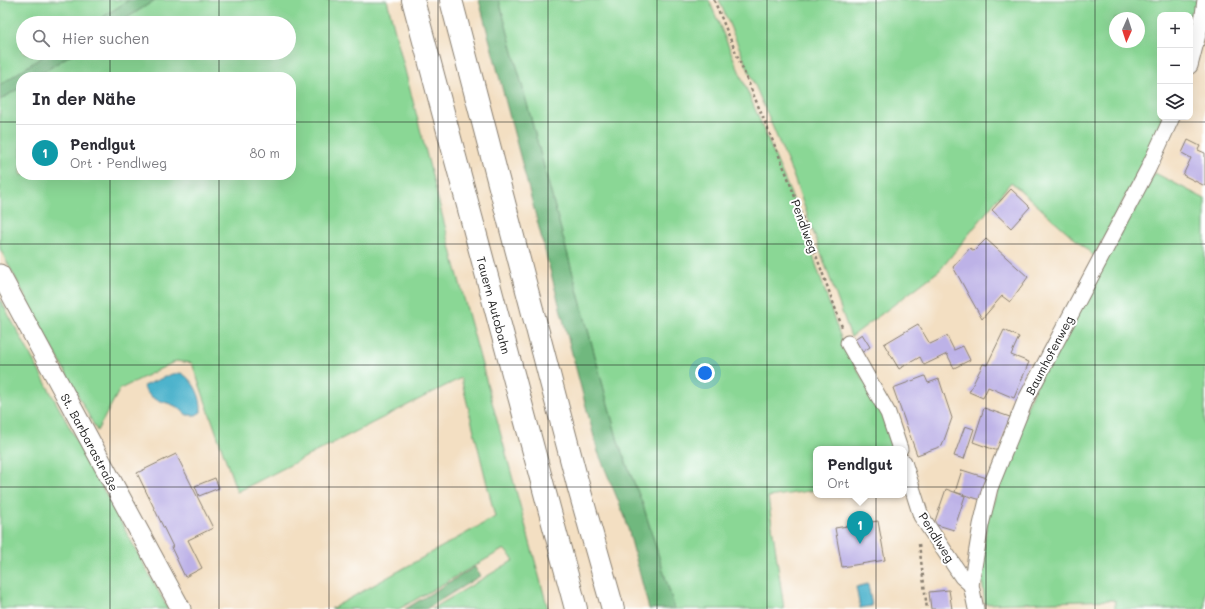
<!DOCTYPE html>
<html lang="de">
<head>
<meta charset="utf-8">
<style>
	:root { --surface:#fff; --page:#f7f7f7; --text:#2b2b33; --muted:#7c7c81; --line:#e1e1e2; --accent:#c8321e }
	body { margin:0; font-family:Mali,sans-serif; background:var(--page); color:var(--text) }
	.controls { position:absolute; right:12px; top:12px; display:grid; overflow:hidden; border-radius:8px; box-shadow:0 4px 16px #0002 }
	.controls button { width:36px; height:36px; display:grid; place-items:center; padding:0; border:0; border-bottom:1px solid var(--line); background:var(--surface); color:var(--text); font:20px sans-serif }
	.compass { position:absolute; left:1109px; top:12px; width:36px; height:36px; border-radius:50%; background:var(--surface); box-shadow:0 4px 16px #0002; rotate:183deg }
	.you { position:absolute; left:705px; top:373px; width:14px; height:14px; margin:-10px; border:3px solid #fff; border-radius:50%; background:#1a73e8; box-shadow:0 0 0 6px #1a73e833 }
	.badge { display:grid; place-items:center; width:26px; height:26px; border-radius:50%; background:var(--accent); color:#fff; font-size:13px; font-weight:700 }
	.pin { position:absolute; translate:-50% -33px; filter:drop-shadow(0 1px 2px #0008) }
	.pin::after { content:''; position:absolute; top:21px; width:14px; height:12px; background:inherit; clip-path:polygon(0 0,100% 0,50% 100%) }
	.popup { position:absolute; left:813px; top:446px; width:94px; height:52px; box-sizing:border-box; display:grid; place-content:center; border-radius:8px; background:var(--surface); filter:drop-shadow(0 1px 3px #0005); font-size:13px; white-space:nowrap; color:var(--muted) }
	.popup b { font-size:15px; color:var(--text) }
	.popup::after { content:''; position:absolute; left:50%; top:100%; margin-left:-8px; border:8px solid transparent; border-top-color:var(--surface) }
	.list { margin:0; padding:0; list-style:none }
	h2 { display:flex; justify-content:space-between; align-items:center; height:52px; margin:0; padding:0 16px; font-size:17px }
	h2 small { font-size:13px; font-weight:400; color:var(--muted) }
	.list li { display:grid; grid-template-columns:26px 1fr auto; gap:12px; align-items:center; box-sizing:border-box; height:56px; padding:0 16px; border-top:1px solid var(--line) }
	.list b { display:block; font-size:15px; white-space:nowrap }
	.list p { margin:0; font-size:13px; white-space:nowrap; color:var(--muted) }
	.list em { font-size:13px; font-style:normal; color:var(--muted) }
	.icon { flex:none; width:22px; height:22px; fill:none; stroke:currentColor; stroke-width:2; stroke-linecap:round; stroke-linejoin:round }
	.map { position:relative; flex:none; width:1205px; height:609px; overflow:hidden }
	.search { position:absolute; background:var(--surface); box-shadow:0 4px 16px #0002; left:16px; top:16px; width:280px; height:44px; display:flex; align-items:center; gap:10px; box-sizing:border-box; padding:0 14px; border-radius:22px; color:var(--muted); font-size:15px }
	.panel { position:absolute; background:var(--surface); box-shadow:0 4px 16px #0002; left:16px; top:72px; width:280px; height:108px; border-radius:16px }
	.map>svg:first-child { display:block }
	.green { fill:#8ad795; stroke:#537a58; fill-rule:evenodd }
	.forest { fill:#6fb87e; stroke:#466a4d }
	.water { fill:#4db3cc; stroke:#346874 }
	.building { fill:#bdb2e7 }
	.lines { fill:none; stroke-linecap:round; stroke-linejoin:round }
	.minor-casing { stroke:#887e6f; stroke-width:17 }
	.tertiary-casing { stroke:#887e6f; stroke-width:21 }
	.motorway-casing { stroke:#887e6f; stroke-width:24 }
	.path { stroke:#887e6f; stroke-width:2.5; stroke-dasharray:3 3; stroke-linecap:butt }
	.minor { stroke:#fff; stroke-width:15 }
	.tertiary { stroke:#fff; stroke-width:19 }
	.motorway { stroke:#fff; stroke-width:22 }
	.grid { fill:none; stroke:#1c1c1c; stroke-width:1; stroke-opacity:0.55 }
	.labels { text-anchor:middle; dominant-baseline:central; stroke-width:4; stroke-linejoin:round; paint-order:stroke }
	.street-label { font-size:12px; fill:#1c1c1c; stroke:#fff }
</style>
</head>
<body>
<div class="map">
<svg width="1205" height="609" viewBox="0 0 1205 609">
	<rect width="100%" height="100%" fill="#fff"/>
	<filter id="ink" filterUnits="userSpaceOnUse"><feTurbulence type="fractalNoise" baseFrequency=".025" numOctaves="2"/><feDisplacementMap in="SourceGraphic" scale="8" xChannelSelector="R" yChannelSelector="G"/><feConvolveMatrix kernelMatrix="1 2 1 2 8 2 1 2 1" color-interpolation-filters="sRGB"/></filter>
	<filter id="wash" filterUnits="userSpaceOnUse"><feTurbulence type="fractalNoise" baseFrequency=".012" numOctaves="4" result="noise"/><feDisplacementMap in="SourceGraphic" scale="16" xChannelSelector="R" yChannelSelector="G"/><feGaussianBlur stdDeviation="0.9" result="paint"/><feColorMatrix in="noise" values="0 0 0 0 0 0 0 0 0 0 0 0 0 0 0 0 0 1.4 0 .05"/><feComposite in="paint" operator="in"/></filter>
	<g filter="url(#wash)">
		<rect width="100%" height="100%" fill="#f3dfc2"/>
		<g class="green">
			<path d="M0,0H129L94,23H23V53H48L0,85Z"/>
			<path d="M155,0H387L455,265L548,609H432L514,560L504,549L399,609H331L495,517L461,378L237,492L192,363L176,361L120,389L97,431L0,249V100L21,87V175H291V77H36L73,53H289V23H119Z"/>
			<path d="M499,0H709L798,211L839,333L851,359L885,416L896,449H816V490L768,497L784,609H675L643,505L619,445Z"/>
			<path d="M719,0H1197L1190,37V15H1160V117H1165L1154,142L1094,256L1011,182L940,270L851,337L793,175ZM1115,18H1139V42H1115Z"/>
			<path d="M1155,173L1205,199V609H1115V600L985,604L981,571L987,520L1031,396L1074,313Z"/>
			<path d="M0,299L168,609H0Z"/>
		</g>
		<g class="forest">
			<path d="M129,0H155L119,23H94Z"/>
			<path d="M479,0H499L619,445L643,505L675,609H649L625,517L598,452Z"/>
			<path d="M48,53H73L36,77H21V87L0,100V85Z"/>
			<path d="M475,567L480,576L426,609H405Z"/>
		</g>
		<g class="water">
			<path d="M181,373C194,380 202,397 201,412L196,415H187C184,413 181,409 177,407C163,399 152,404 143,386L172,374Z"/>
			<path d="M868,584L872,606L860,608L856,587Z"/>
		</g>
		<g id="blocks">
			<g class="building">
				<path d="M1188,140L1200,146L1198,150L1205,153V186L1183,175L1191,158L1182,153Z"/>
				<path d="M1011,189L1030,207L1011,228L992,210Z"/>
				<path d="M986,239L1028,277L1010,302L1002,296L982,319L953,267L970,248L974,251Z"/>
				<path d="M918,324L930,344L947,336L954,350L963,346L970,360L954,368L947,354L924,365L920,357L899,369L884,344Z"/>
				<path d="M1004,330L1019,337L1011,355L1029,362L1014,398L988,387L983,398L969,392L983,364L987,365Z"/>
				<path d="M862,334L870,347L861,353L853,340Z"/>
				<path d="M925,376L928,383L939,379L952,418L942,446L917,455L893,388Z"/>
				<path d="M984,408L1010,417L998,451L973,442Z"/>
				<path d="M965,426L974,429L964,459L954,456Z"/>
				<path d="M176,454L213,528L188,540L202,568L185,577L171,547H173L137,473Z"/>
				<path d="M962,470L987,478L981,500L955,492Z"/>
				<path d="M215,478L219,488L199,496L195,486Z"/>
				<path d="M946,489L965,496L954,530L934,524Z"/>
				<path d="M878,521L885,560L842,567L835,528Z"/>
				<path d="M949,590L952,609H931L929,592Z"/>
			</g>
		</g>
	</g>
	<g filter="url(#ink)">
		<use href="#blocks" fill-opacity="0" stroke="#887e6f" stroke-width="1"/>
		<g class="lines">
			<g class="minor-casing">
				<g id="minor">
					<path d="M1190,66L1203,15L1205,0"/>
					<path d="M848,343L888,413L900,449"/>
					<path d="M904,462L921,516L962,577L971,585"/>
					<path d="M976,609L971,585L981,525L990,488L1025,401L1148,169L1172,117"/>
				</g>
			</g>
			<g class="tertiary-casing">
				<path id="tertiary" d="M0,274L181,609"/>
			</g>
			<g class="motorway-casing">
				<g id="motorway">
					<path d="M413,0L576,609"/>
					<path d="M451,0L578,485L613,609"/>
				</g>
			</g>
			<g class="path">
				<path d="M714,0L787,175L842,327"/>
				<path d="M919,544L927,609"/>
			</g>
			<use href="#minor" class="minor"/>
			<use href="#tertiary" class="tertiary"/>
			<use href="#motorway" class="motorway"/>
		</g>
	</g>
	<path class="grid" d="M110,0V23M219,0V23M329,0V609M438,0V609M548,0V609M657,0V609M767,0V609M876,0V609M986,0V609M1095,0V609M110,53V77M219,53V77M0,122H21M291,122H1205M110,175V609M219,175V609M0,244H1205M0,365H1205M0,487H1205"/>
	<g class="labels">
		<g class="street-label">
			<text transform="translate(805 226) rotate(70)">Pendlweg</text>
			<text transform="translate(494 305) rotate(75)">Tauern Autobahn</text>
			<text transform="translate(1049 355) rotate(-62)">Baumhofenweg</text>
			<text transform="translate(90 442) rotate(62)">St. Barbarastraße</text>
			<text transform="translate(937 537) rotate(58)">Pendlweg</text>
		</g>
	</g>
</svg>
<div class="controls">
<button>+</button>
<button>−</button>
<button><svg class="icon" aria-label="layers" viewBox="0 0 24 24"><path d="M12 4l9 5-9 5-9-5zM3 14l9 5 9-5"/></svg></button>
</div>
<svg class="compass" viewBox="-18 -18 36 36"><path d="M0-13l5 13h-10z" fill="#e53935"/><path d="M0 13l5-13h-10z" fill="#7c7c81"/></svg>
<div class="you"></div>
<div class="pin badge" style="left:860px;top:544px;background:#0f9aa8">1</div>
<div class="popup"><b>Pendlgut</b>Ort</div>
<div class="search"><svg class="icon" aria-label="search" viewBox="0 0 24 24"><circle cx="10" cy="10" r="6"/><path d="M15 15l6 6"/></svg>Hier suchen</div>
<section class="panel">
<h2>In der Nähe<small></small></h2>
<ul class="list">
<li><span class="badge" style="background:#0f9aa8">1</span><div><b>Pendlgut</b><p>Ort · Pendlweg</p></div><em>80 m</em></li>
</ul>
</section>
</div>
</body>
</html>
